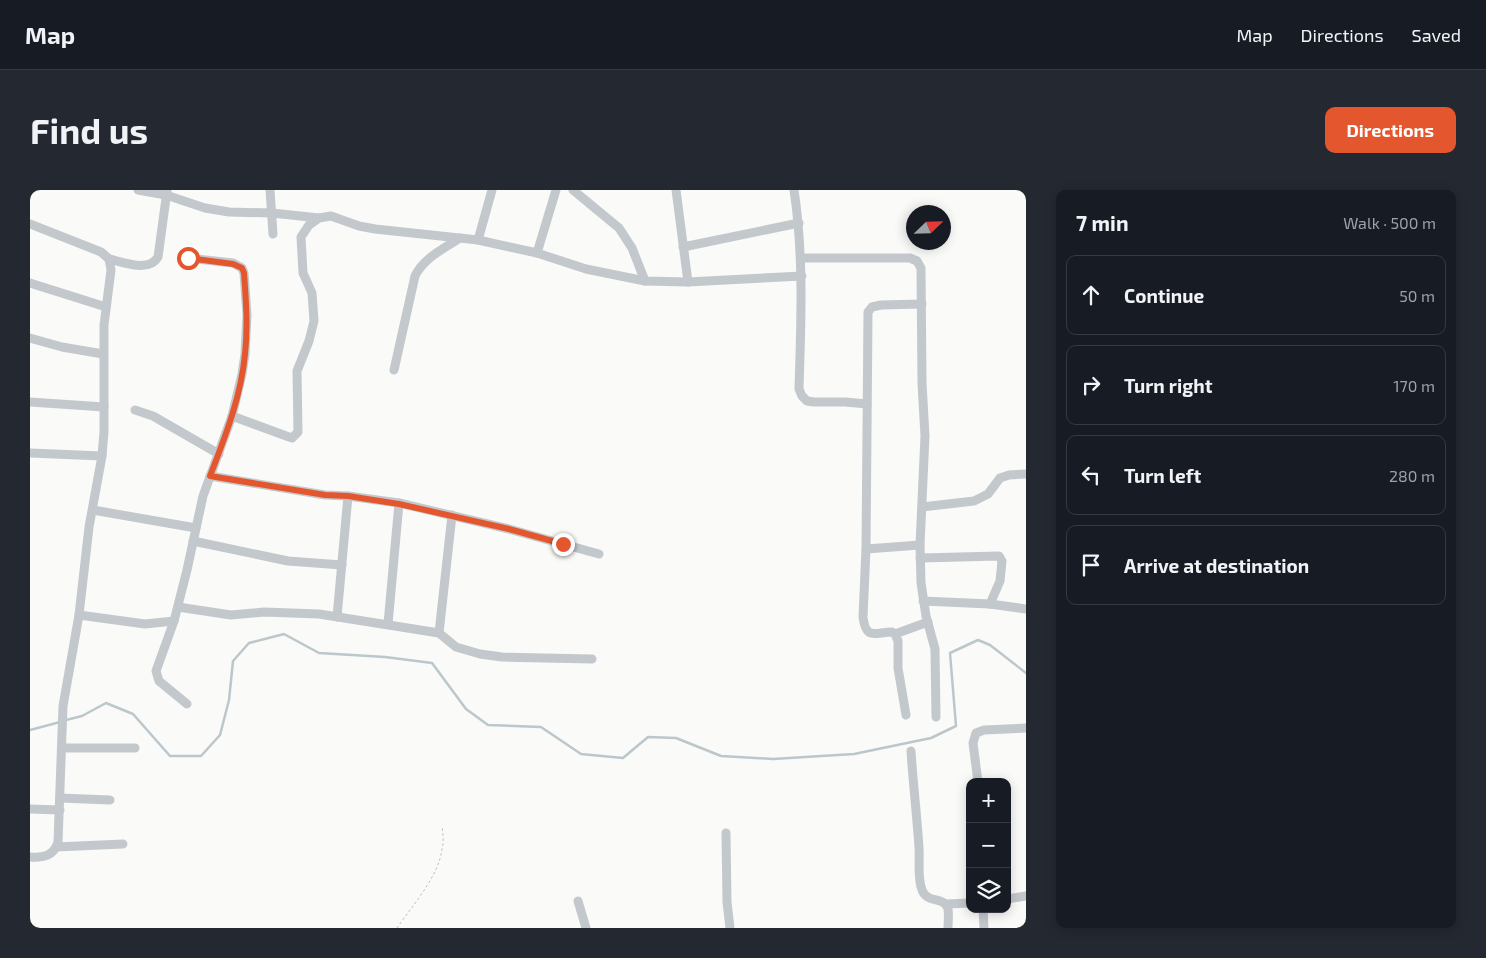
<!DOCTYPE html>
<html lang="en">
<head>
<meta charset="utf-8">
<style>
	:root { --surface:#171b24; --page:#242831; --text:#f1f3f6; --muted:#9ea1a6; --line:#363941; --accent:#e4572e }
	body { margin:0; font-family:"Exo 2",sans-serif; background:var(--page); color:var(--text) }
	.controls { position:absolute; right:15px; bottom:15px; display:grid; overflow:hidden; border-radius:10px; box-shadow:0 2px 12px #0003 }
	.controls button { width:45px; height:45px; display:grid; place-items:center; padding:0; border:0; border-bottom:1px solid var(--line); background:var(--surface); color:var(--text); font:25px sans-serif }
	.compass { position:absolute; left:876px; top:15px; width:45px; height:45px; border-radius:50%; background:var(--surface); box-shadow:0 2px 12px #0003; rotate:67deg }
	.stop { position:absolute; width:15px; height:15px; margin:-11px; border:4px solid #e4572e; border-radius:50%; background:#fff }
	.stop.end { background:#e4572e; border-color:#fff; box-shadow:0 1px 5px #0008 }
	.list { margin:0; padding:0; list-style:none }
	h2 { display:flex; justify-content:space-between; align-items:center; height:65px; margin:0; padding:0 20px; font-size:21px }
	h2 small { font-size:16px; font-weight:400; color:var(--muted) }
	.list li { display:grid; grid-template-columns:32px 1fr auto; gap:15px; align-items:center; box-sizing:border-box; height:80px; margin:0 10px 10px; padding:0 10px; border:1px solid var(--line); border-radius:10px }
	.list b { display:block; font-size:19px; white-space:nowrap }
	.list em { font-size:16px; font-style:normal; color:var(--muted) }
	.icon { flex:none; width:28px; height:28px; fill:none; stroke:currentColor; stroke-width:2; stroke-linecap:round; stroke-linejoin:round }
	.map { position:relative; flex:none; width:996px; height:738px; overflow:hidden; border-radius:10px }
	header { display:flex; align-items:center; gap:30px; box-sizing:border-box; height:70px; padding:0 25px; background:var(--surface); border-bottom:1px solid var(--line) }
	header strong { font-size:24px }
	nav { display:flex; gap:28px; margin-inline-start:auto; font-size:18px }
	.intro { display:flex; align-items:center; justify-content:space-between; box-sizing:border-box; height:120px; padding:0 30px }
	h1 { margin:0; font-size:35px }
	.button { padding:12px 22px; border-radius:10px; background:var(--accent); color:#fff; font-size:18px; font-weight:700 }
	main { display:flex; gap:30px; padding:0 30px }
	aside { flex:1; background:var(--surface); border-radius:10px; box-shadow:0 2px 12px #0003 }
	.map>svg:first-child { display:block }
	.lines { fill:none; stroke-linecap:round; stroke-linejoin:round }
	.stream { stroke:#bbc7cb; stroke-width:2.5 }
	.path { stroke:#bbbfc2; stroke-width:1; stroke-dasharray:2.5 2.5; stroke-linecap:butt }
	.street { stroke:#c3c8cc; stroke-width:9 }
	.route { stroke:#e4572e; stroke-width:6 }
</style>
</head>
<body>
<header>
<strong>Map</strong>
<nav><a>Map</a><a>Directions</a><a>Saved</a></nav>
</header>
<div class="intro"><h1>Find us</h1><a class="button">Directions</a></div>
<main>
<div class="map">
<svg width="996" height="738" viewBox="0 0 996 738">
	<rect width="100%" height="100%" fill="#fafaf8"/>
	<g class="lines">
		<g class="stream">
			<path d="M36,530L52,526L76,513L103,524L140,566H171L190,545L199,510L203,471L219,453L254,444L289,463L355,467L402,473L436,519L458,535L511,537L551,564L593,568L618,547L646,548L691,566L743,569L824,564L901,548L926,536L920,463L948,450L960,455L996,483"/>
			<path d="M0,540L30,532"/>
		</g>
		<path class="path" d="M367,738C382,716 409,686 412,659C414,652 413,643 412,636"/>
		<g class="street">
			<path d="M108,0L136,5L175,18L199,22L242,23L289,28"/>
			<path d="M240,0L243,44"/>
			<path d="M543,0L589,38L602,58L615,91"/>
			<path d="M646,0L658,92"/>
			<path d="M764,0C774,66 771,133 769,199L772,206L777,211L784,212H815L837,214"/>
			<path d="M0,34L71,62L79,69L81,80L74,135V242L72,266L59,337L49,425L33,516L28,652C24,666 13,668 0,667"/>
			<path d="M448,50L462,0"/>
			<path d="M653,57L769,33"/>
			<path d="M507,63L526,0"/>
			<path d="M771,68H880L887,71L891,78L892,193L895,246L890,355L891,393L896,426L905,459L906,527"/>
			<path d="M79,69C93,72 119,83 128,67L137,1"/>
			<path d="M0,93L76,117"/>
			<path d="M0,148L32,157L73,164"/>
			<path d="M364,180L385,86C394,68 413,59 430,48"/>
			<path d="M0,212L74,217"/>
			<path d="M105,220L123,226L189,264"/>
			<path d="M202,226L259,247L262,248L268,242L267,181L279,151L284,131L282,103L273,83L271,47L279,35L289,28L301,26L329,36L345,39L448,50L507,63L556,79L615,91L658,92L772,86"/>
			<path d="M0,263L72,266"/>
			<path d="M180,286L295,305L318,306L369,313L479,339L569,364"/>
			<path d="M892,317L944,311L958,304L970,288L979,285L996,284"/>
			<path d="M63,320L166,338"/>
			<path d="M163,351L258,371L312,375"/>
			<path d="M836,359L890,355"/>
			<path d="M890,368L969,366L972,371L970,391L960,414"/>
			<path d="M893,411L960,414L996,419"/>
			<path d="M148,417L201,425L234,422L289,424L409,443L426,457L450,464L472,467L562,469"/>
			<path d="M49,425L115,434L144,431L157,380L173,306L202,226L212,184L215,164L217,125L214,83L212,78L203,73L158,68"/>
			<path d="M307,427L318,306"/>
			<path d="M144,431L126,481L129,491L157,514"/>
			<path d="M358,434L369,313"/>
			<path d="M409,443L422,325"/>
			<path d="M865,444L898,432"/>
			<path d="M876,525L868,478V451L865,444L862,442C845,442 836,451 833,427L836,359L838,122L842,117L851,115L892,114"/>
			<path d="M33,558H105"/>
			<path d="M881,561C883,593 887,626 889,658C890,671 887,687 892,700C897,714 915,706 918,719C919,725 918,732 918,738"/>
			<path d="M948,592L943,553L946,543L954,540L996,538"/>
			<path d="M30,608L80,610"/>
			<path d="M0,619L30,620"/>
			<path d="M696,643L697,712L700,738"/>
			<path d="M26,657L93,654"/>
			<path d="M977,709L996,706"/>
			<path d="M548,711L556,738"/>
			<path d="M916,714L940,713"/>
			<path d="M953,719L954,738"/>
		</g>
	</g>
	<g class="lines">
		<path class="route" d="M158,68L203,74L212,78L214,83C216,110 218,137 215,164C211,207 195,247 180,286L295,305L318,306L369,314L479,339L533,354"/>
	</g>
</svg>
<div class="controls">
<button>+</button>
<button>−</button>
<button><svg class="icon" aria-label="layers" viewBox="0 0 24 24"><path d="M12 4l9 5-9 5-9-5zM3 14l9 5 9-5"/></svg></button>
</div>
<svg class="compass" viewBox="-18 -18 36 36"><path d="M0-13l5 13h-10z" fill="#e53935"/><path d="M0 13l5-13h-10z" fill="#9ea1a6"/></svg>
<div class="stop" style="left:158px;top:68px"></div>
<div class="stop end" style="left:533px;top:354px"></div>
</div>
<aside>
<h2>7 min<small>Walk · 500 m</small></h2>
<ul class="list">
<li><svg class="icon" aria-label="ahead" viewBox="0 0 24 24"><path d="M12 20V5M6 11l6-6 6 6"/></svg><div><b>Continue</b></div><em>50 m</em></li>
<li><svg class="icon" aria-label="right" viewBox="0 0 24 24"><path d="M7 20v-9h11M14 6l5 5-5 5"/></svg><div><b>Turn right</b></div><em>170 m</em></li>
<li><svg class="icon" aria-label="left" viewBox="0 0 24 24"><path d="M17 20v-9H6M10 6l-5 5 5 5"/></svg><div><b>Turn left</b></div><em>280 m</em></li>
<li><svg class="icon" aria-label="arrive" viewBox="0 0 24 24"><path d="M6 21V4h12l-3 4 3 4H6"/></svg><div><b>Arrive at destination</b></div></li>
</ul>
</aside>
</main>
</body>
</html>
